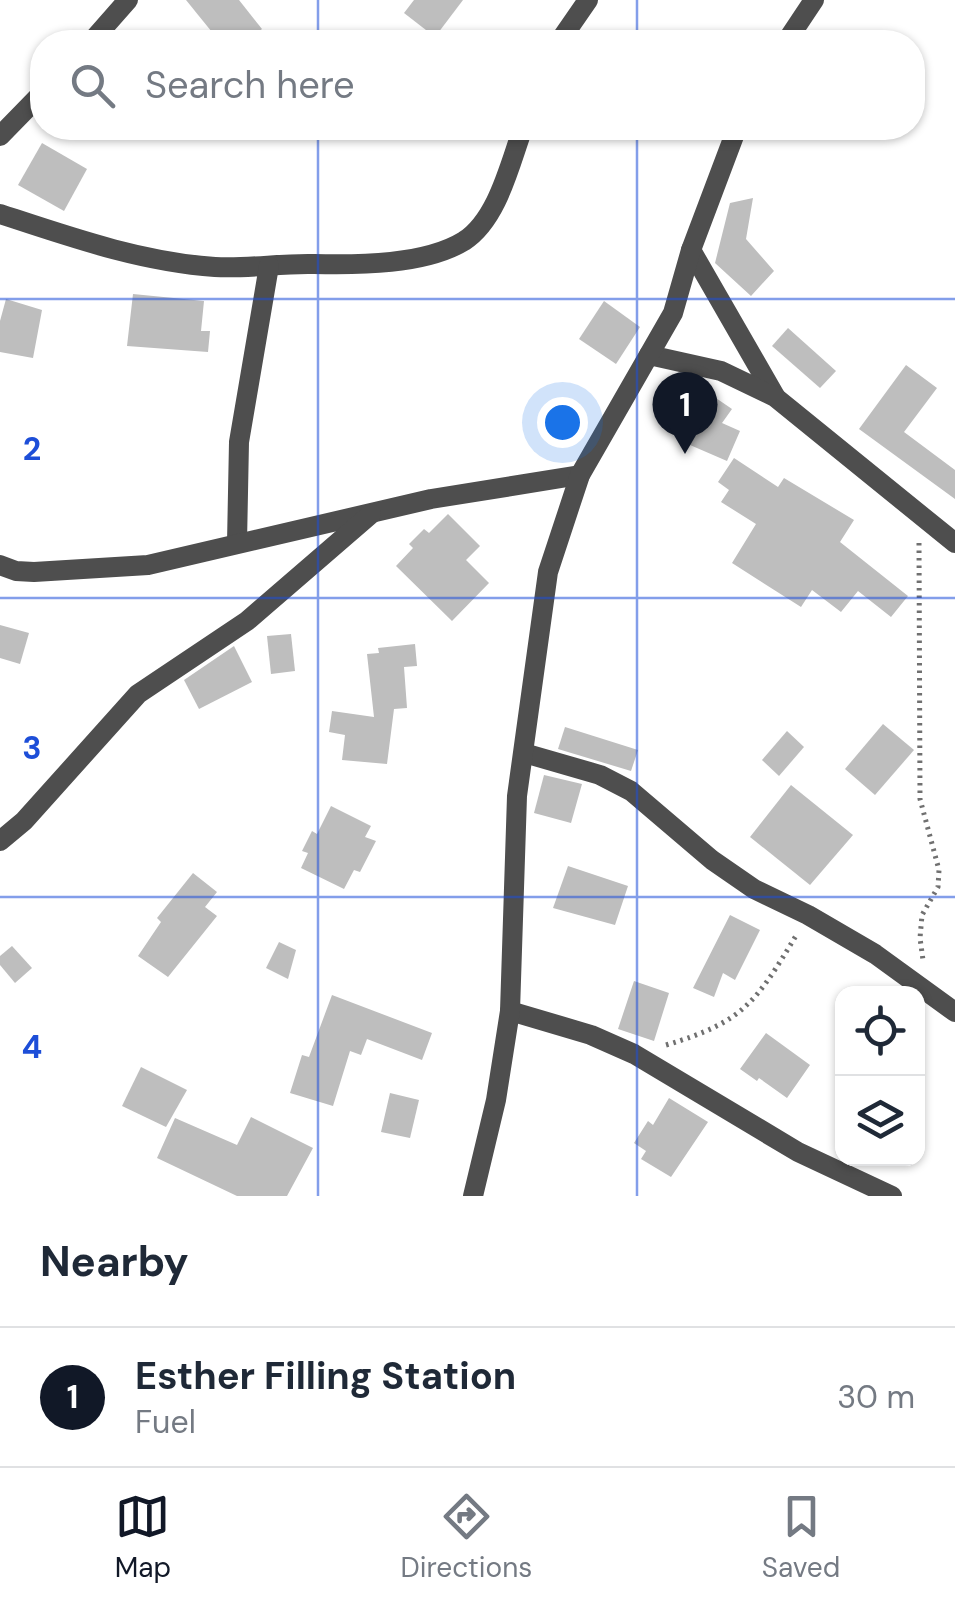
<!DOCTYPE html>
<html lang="en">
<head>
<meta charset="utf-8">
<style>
	:root { --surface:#fff; --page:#f6f6f7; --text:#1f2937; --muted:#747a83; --line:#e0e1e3; --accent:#111827 }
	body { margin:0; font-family:"DM Sans",sans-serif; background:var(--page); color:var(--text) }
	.controls { position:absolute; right:30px; bottom:30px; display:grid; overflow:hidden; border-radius:20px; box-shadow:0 2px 8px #0004 }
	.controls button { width:90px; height:90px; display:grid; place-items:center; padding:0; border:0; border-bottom:2px solid var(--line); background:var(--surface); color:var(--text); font:50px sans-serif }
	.you { position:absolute; left:562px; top:422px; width:35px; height:35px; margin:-25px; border:8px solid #fff; border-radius:50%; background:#1a73e8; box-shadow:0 0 0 15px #1a73e833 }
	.badge { display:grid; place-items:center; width:65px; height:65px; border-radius:50%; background:var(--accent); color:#fff; font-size:32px; font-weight:700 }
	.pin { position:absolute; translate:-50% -82px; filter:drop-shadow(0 2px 5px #0008) }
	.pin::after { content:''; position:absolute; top:52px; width:35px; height:30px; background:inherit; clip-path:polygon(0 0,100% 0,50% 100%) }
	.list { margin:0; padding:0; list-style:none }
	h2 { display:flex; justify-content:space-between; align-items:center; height:130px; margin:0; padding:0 40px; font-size:42px }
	h2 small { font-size:32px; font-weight:400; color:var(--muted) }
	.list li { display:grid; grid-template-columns:65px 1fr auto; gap:30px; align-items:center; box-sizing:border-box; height:140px; padding:0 40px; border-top:2px solid var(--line) }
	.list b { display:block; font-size:38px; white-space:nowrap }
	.list p { margin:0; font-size:32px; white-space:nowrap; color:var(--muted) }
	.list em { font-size:32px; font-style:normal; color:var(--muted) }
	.icon { flex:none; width:55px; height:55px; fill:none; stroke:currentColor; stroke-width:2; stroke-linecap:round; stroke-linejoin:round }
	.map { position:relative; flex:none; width:955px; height:1196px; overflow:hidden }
	.search { position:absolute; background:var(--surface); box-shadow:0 2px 8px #0004; left:30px; right:30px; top:30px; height:110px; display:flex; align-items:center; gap:25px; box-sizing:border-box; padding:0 35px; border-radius:40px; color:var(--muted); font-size:38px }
	.sheet { height:270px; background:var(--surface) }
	nav { display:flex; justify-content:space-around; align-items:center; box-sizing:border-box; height:140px; border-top:2px solid var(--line); background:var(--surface); font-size:28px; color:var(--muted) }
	nav a { display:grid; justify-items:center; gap:5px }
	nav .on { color:var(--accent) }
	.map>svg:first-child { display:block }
	.building { fill:#bebebe }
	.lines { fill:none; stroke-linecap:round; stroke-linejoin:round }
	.path { stroke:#707070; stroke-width:5; stroke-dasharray:2.5 5; stroke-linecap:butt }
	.minor { stroke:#4e4e4e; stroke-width:20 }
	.tertiary { stroke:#4e4e4e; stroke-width:20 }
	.grid { fill:none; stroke:#1d4ed8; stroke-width:2.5; stroke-opacity:0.55 }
	.grid-label { font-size:32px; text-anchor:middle; font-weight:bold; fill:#1d4ed8; stroke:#fff; stroke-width:9; stroke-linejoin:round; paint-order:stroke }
</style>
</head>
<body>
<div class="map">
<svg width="955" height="1196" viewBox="0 0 955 1196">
	<rect width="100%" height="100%" fill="#fff"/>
	<g class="building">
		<path d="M186,0H239L262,29L246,42H220Z"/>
		<path d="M414,0H463L435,37L404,13Z"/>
		<path d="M42,143L87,169L64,211L18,185Z"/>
		<path d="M753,198L746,239L774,271L751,296L715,263L730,203Z"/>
		<path d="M133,294L204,301L201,331H210L208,352L127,346Z"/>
		<path d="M6,299L42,310L33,358L0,352V321Z"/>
		<path d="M604,301L640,327L616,364L579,339Z"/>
		<path d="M788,328L836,371L820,388L772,346Z"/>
		<path d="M906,365L937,388L904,432L955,470V499L859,429Z"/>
		<path d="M693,393L710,394L732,409L722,423L740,431L727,461L690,445Z"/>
		<path d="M734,458L778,487L784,478L854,520L840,542L908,596L891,617L858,591L841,612L812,590L801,607L732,563L756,524L721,502L729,490L718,482Z"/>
		<path d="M448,514L480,546L466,560L489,583L452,621L396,566L413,548L409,544L424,529L429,533Z"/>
		<path d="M0,625L29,633L20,664L0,658Z"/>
		<path d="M291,634L295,671L271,674L267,636Z"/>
		<path d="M415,644L417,666L404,667L407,708L394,709L387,764L342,760L345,735L329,732L332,711L374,717L367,654L379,653L378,648Z"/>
		<path d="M234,646L252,682L199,709L184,680Z"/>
		<path d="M883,724L914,750L875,795L845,769Z"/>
		<path d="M565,727L638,750L631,771L558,749Z"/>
		<path d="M787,731L804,747L779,776L762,760Z"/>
		<path d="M544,775L582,784L571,823L534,813Z"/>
		<path d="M791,785L853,835L810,885L750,837Z"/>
		<path d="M331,806L371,826L365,837L376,841L360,872L354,870L344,889L301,868L308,853L302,851L312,831L317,834Z"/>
		<path d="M568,866L628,886L615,925L553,908Z"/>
		<path d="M193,873L217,892L205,907L217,916L168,977L138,956L161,922L157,918Z"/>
		<path d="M730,915L760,930L735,980L723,973L714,997L693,988Z"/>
		<path d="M279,942L296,950L288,979L266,968Z"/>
		<path d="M12,946L32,968L15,983L0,965V956Z"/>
		<path d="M634,981L669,993L654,1041L618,1029Z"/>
		<path d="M332,995L432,1033L422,1060L367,1039L361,1055L350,1051L333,1106L290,1093L302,1055L309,1057Z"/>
		<path d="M766,1033L810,1065L787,1098L759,1078L757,1081L740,1069Z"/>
		<path d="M141,1067L187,1090L166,1127L122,1106Z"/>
		<path d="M390,1093L419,1100L410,1138L381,1132Z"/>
		<path d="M669,1098L708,1122L671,1177L641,1159L646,1151L634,1143L648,1121L653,1125Z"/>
		<path d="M251,1117L313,1148L287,1196H237L157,1158L175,1118L237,1145Z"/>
	</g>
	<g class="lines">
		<g class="path">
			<path d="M919,543L920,799L939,870L938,887L922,915L920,938L923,960"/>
			<path d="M666,1045C744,1022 756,1002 797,934"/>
		</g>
		<g class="minor">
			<path d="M91,42L128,0"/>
			<path d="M559,42L588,0"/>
			<path d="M0,136L42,93"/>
			<path d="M0,214C70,237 141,262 215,267C248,269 281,263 314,264C358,265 425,265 464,241C498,219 510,163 523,128"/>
			<path d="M691,250L775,396"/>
			<path d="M649,355L721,371L775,397L955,543"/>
			<path d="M237,543L239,442L269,266"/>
			<path d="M0,565L16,571L34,572L148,565L431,499L580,475"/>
			<path d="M524,753L600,775L631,791L712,860L754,889L808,915L875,954L955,1012"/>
			<path d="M0,841L24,821L138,694L247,621L371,514"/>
			<path d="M510,1011L591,1035L634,1054L798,1152L892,1196"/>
		</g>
		<g class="tertiary">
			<path d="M786,42L814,0"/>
			<path d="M473,1196L496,1100L510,1011L517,796L548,572L580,475L673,313L691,250L737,128"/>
		</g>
	</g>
	<path class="grid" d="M318,0V42M637,0V42M318,128V1196M637,128V1196M0,299H955M0,598H955M0,897H955"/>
	<g class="grid-label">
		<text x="32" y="460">2</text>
		<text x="32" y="759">3</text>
		<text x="32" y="1058">4</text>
	</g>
</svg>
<div class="controls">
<button><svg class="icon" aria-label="locate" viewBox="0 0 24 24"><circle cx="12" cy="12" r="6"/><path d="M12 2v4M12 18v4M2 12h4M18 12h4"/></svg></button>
<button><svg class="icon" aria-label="layers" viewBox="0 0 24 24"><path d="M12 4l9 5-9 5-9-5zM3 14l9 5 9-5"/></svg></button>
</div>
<div class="you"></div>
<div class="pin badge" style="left:685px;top:454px">1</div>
<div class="search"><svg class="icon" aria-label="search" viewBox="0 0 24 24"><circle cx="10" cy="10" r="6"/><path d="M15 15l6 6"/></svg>Search here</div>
</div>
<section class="sheet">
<h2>Nearby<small></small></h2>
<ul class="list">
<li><span class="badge">1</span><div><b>Esther Filling Station</b><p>Fuel</p></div><em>30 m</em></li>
</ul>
</section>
<nav>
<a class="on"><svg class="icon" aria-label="map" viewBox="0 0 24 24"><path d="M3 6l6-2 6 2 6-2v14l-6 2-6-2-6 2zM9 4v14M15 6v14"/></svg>Map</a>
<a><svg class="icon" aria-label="directions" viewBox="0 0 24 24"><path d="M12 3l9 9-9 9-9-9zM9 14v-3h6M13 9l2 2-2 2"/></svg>Directions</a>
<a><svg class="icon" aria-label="saved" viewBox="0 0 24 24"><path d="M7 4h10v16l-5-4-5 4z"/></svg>Saved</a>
</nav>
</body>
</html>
